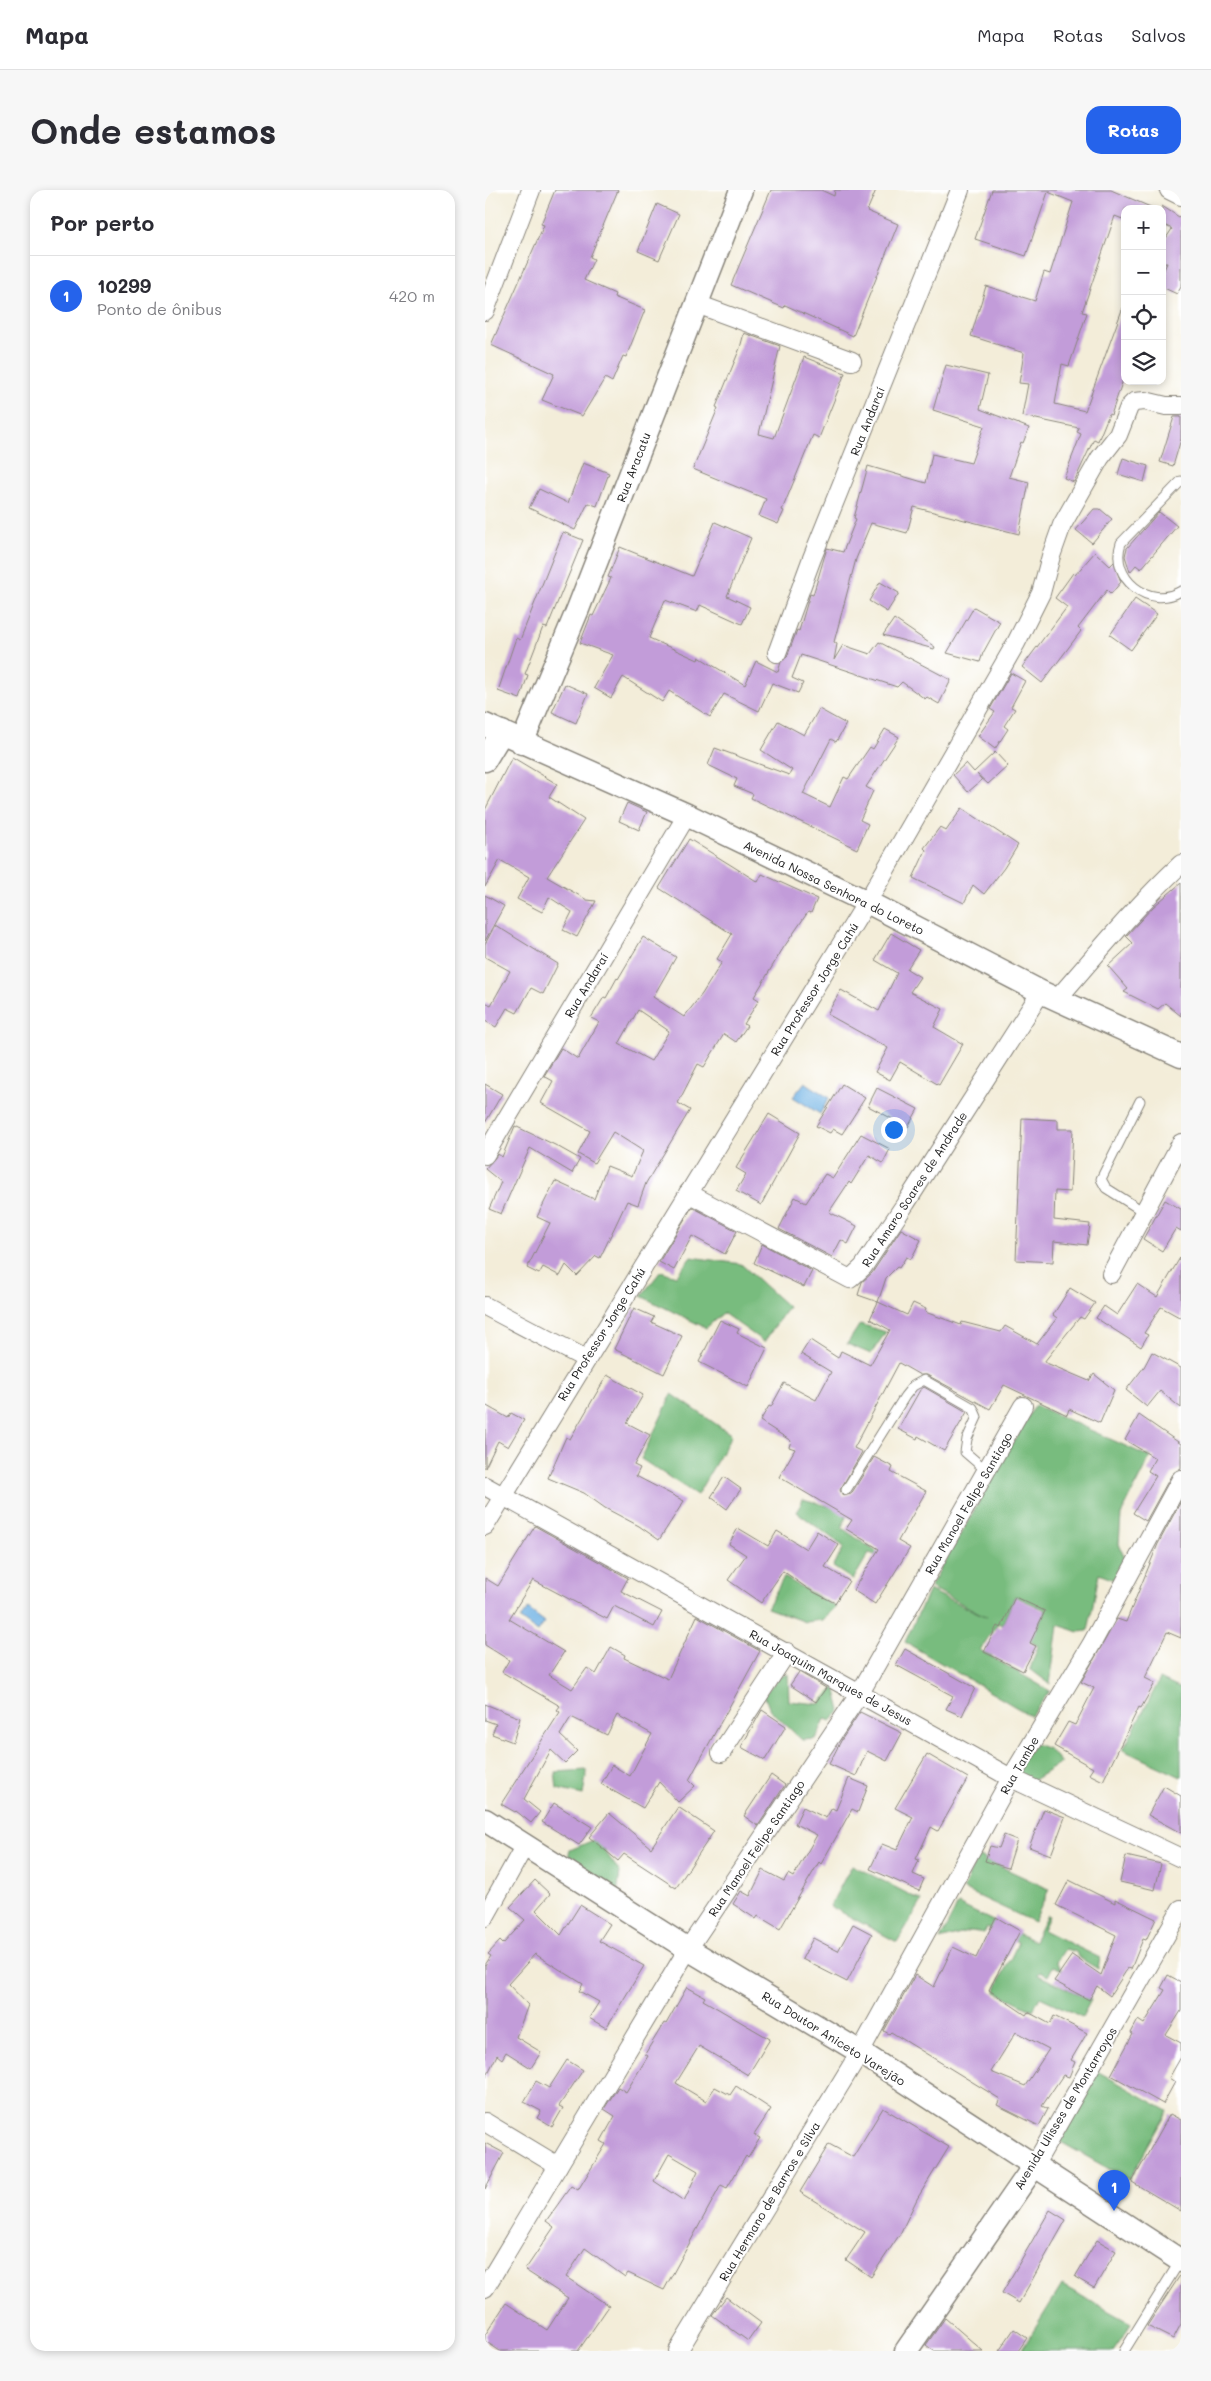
<!DOCTYPE html>
<html lang="pt">
<head>
<meta charset="utf-8">
<style>
	:root { --surface:#fff; --page:#f7f7f7; --text:#2b2b33; --muted:#7c7c81; --line:#e1e1e2; --accent:#2563eb }
	body { margin:0; font-family:Mali,sans-serif; background:var(--page); color:var(--text) }
	.controls { position:absolute; right:15px; top:15px; display:grid; overflow:hidden; border-radius:10px; box-shadow:0 2px 8px #0003 }
	.controls button { width:45px; height:45px; display:grid; place-items:center; padding:0; border:0; border-bottom:1px solid var(--line); background:var(--surface); color:var(--text); font:25px sans-serif }
	.you { position:absolute; left:408px; top:939px; width:18px; height:18px; margin:-12px; border:4px solid #fff; border-radius:50%; background:#1a73e8; box-shadow:0 0 0 8px #1a73e833 }
	.badge { display:grid; place-items:center; width:32px; height:32px; border-radius:50%; background:var(--accent); color:#fff; font-size:16px; font-weight:700 }
	.pin { position:absolute; translate:-50% -41px; filter:drop-shadow(0 1px 2px #0008) }
	.pin::after { content:''; position:absolute; top:26px; width:18px; height:15px; background:inherit; clip-path:polygon(0 0,100% 0,50% 100%) }
	.list { margin:0; padding:0; list-style:none }
	h2 { display:flex; justify-content:space-between; align-items:center; height:65px; margin:0; padding:0 20px; font-size:21px }
	h2 small { font-size:16px; font-weight:400; color:var(--muted) }
	.list li { display:grid; grid-template-columns:32px 1fr auto; gap:15px; align-items:center; box-sizing:border-box; height:80px; padding:0 20px; border-top:1px solid var(--line) }
	.list b { display:block; font-size:19px; white-space:nowrap }
	.list p { margin:0; font-size:16px; white-space:nowrap; color:var(--muted) }
	.list em { font-size:16px; font-style:normal; color:var(--muted) }
	.icon { flex:none; width:28px; height:28px; fill:none; stroke:currentColor; stroke-width:2; stroke-linecap:round; stroke-linejoin:round }
	.map { position:relative; flex:none; width:696px; height:2161px; overflow:hidden; border-radius:15px }
	header { display:flex; align-items:center; gap:30px; box-sizing:border-box; height:70px; padding:0 25px; background:var(--surface); border-bottom:1px solid var(--line) }
	header strong { font-size:24px }
	nav { display:flex; gap:28px; margin-inline-start:auto; font-size:18px }
	.intro { display:flex; align-items:center; justify-content:space-between; box-sizing:border-box; height:120px; padding:0 30px }
	h1 { margin:0; font-size:35px }
	.button { padding:12px 22px; border-radius:15px; background:var(--accent); color:#fff; font-size:18px; font-weight:700 }
	main { display:flex; gap:30px; padding:0 30px }
	aside { flex:1; background:var(--surface); border-radius:15px; box-shadow:0 2px 8px #0003 }
	.map>svg:first-child { display:block }
	.forest { fill:#78bc7e; stroke:#4a6c4d }
	.water { fill:#6fb2e4; stroke:#466780 }
	.building { fill:#c29cd9; fill-rule:evenodd }
	.lines { fill:none; stroke-linecap:round; stroke-linejoin:round }
	.service-casing { stroke:#88847a; stroke-width:11 }
	.minor-casing { stroke:#88847a; stroke-width:20 }
	.tertiary-casing { stroke:#88847a; stroke-width:25 }
	.service { stroke:#fff; stroke-width:9 }
	.minor { stroke:#fff; stroke-width:18 }
	.tertiary { stroke:#fff; stroke-width:22 }
	.labels { text-anchor:middle; dominant-baseline:central; stroke-width:4; stroke-linejoin:round; paint-order:stroke }
	.street-label { font-size:12px; fill:#1c1c1c; stroke:#fff }
</style>
</head>
<body>
<header>
<strong>Mapa</strong>
<nav><a>Mapa</a><a>Rotas</a><a>Salvos</a></nav>
</header>
<div class="intro"><h1>Onde estamos</h1><a class="button">Rotas</a></div>
<main>
<aside>
<h2>Por perto<small></small></h2>
<ul class="list">
<li><span class="badge">1</span><div><b>10299</b><p>Ponto de ônibus</p></div><em>420 m</em></li>
</ul>
</aside>
<div class="map">
<svg width="696" height="2161" viewBox="0 0 696 2161">
	<rect width="100%" height="100%" fill="#fff"/>
	<filter id="ink" filterUnits="userSpaceOnUse"><feTurbulence type="fractalNoise" baseFrequency=".02" numOctaves="2"/><feDisplacementMap in="SourceGraphic" scale="10" xChannelSelector="R" yChannelSelector="G"/><feConvolveMatrix kernelMatrix="1 2 1 2 8 2 1 2 1" color-interpolation-filters="sRGB"/></filter>
	<filter id="wash" filterUnits="userSpaceOnUse"><feTurbulence type="fractalNoise" baseFrequency=".0096" numOctaves="4" result="noise"/><feDisplacementMap in="SourceGraphic" scale="20" xChannelSelector="R" yChannelSelector="G"/><feGaussianBlur stdDeviation="1.12" result="paint"/><feColorMatrix in="noise" values="0 0 0 0 0 0 0 0 0 0 0 0 0 0 0 0 0 1.4 0 .05"/><feComposite in="paint" operator="in"/></filter>
	<g filter="url(#wash)">
		<rect width="100%" height="100%" fill="#f3edd9"/>
		<g class="forest">
			<path d="M206,1067L256,1074L303,1117L279,1152L238,1123L221,1138L156,1106L176,1081L191,1086Z"/>
			<path d="M375,1134L401,1142L386,1164L362,1154Z"/>
			<path d="M187,1204L247,1245L212,1305L156,1269Z"/>
			<path d="M550,1215L665,1267L636,1325L634,1354L643,1375L629,1390L614,1384L603,1441L594,1442L573,1435L565,1494L545,1479L553,1456L545,1451L561,1420L530,1406L517,1435L513,1433L495,1460L565,1501L546,1526L420,1452L444,1400L502,1427L445,1397Z"/>
			<path d="M318,1309L357,1320L361,1327L357,1338L402,1369L384,1363L368,1390L348,1377L359,1357L312,1322Z"/>
			<path d="M299,1387L351,1417L337,1430L320,1432L282,1418Z"/>
			<path d="M303,1484L304,1511L334,1514L350,1497L356,1521L346,1531L340,1529L331,1549L317,1550L285,1520L279,1505L294,1487Z"/>
			<path d="M675,1489L696,1499V1587L638,1560Z"/>
			<path d="M550,1554L564,1559L576,1573L547,1591L528,1579Z"/>
			<path d="M102,1580L98,1605L72,1599L70,1582Z"/>
			<path d="M111,1649L135,1682L132,1705L82,1672L85,1660Z"/>
			<path d="M493,1666L564,1699L549,1732L478,1699Z"/>
			<path d="M367,1675L437,1711L412,1752L345,1716Z"/>
			<path d="M473,1714L549,1751L562,1725L564,1726L558,1740L615,1768L613,1779L593,1767L591,1762L580,1759L571,1772L577,1780L568,1776L563,1786L555,1782L553,1785L606,1810L597,1827L555,1807L548,1820L511,1802C511,1794 529,1764 533,1752L502,1738L499,1743L486,1741L455,1750Z"/>
			<path d="M612,1881L683,1921L644,1990L572,1950Z"/>
			<path d="M577,2095L647,2134L628,2161H536Z"/>
		</g>
		<g class="water">
			<path d="M320,892L344,908L335,924L308,907Z"/>
			<path d="M43,1419L60,1432L53,1442L35,1429Z"/>
		</g>
		<g id="blocks">
			<g class="building">
				<path d="M70,0H133L105,67L109,69L99,90L130,104L129,107L160,120L141,167L138,166L127,192L120,188L97,226L57,210L69,184L6,155L59,35L56,34Z"/>
				<path d="M286,0H336L349,6L350,0H391L382,21L413,34L368,146L300,115L299,118L246,95Z"/>
				<path d="M507,0H626L670,19H640V30L630,26L597,122L602,123L584,176L577,174L570,214L600,221L638,117H640V184L626,225L624,224L613,251L609,249L589,292L579,288L596,244L592,242L594,238L537,226L543,194L534,193L539,163L486,146L501,96L550,111L559,82L565,84L588,12L563,2L541,66L490,49Z"/>
				<path d="M172,14L194,24L174,70L153,61Z"/>
				<path d="M677,16L694,27L696,25V97L692,104L677,97V84L682,73H680L677,78V54L687,39L677,34Z"/>
				<path d="M259,143L295,156L274,244L289,248L319,167L360,183L334,248L328,245L297,320L299,321L293,334L274,326L281,309L208,279L233,218L231,217L255,158Z"/>
				<path d="M461,175L503,185L495,219L544,238L538,253L536,252L524,287L544,292L534,344L429,317L422,343L386,333L371,369L349,452L352,454L349,470L358,455L385,464L394,452L466,490L454,514L442,507L440,509L417,492L412,497L316,465L307,488L318,493L313,503L287,493L274,521L239,504L225,527L184,501L177,512L138,487L126,508L109,498L128,465L95,453L106,425L108,426L126,388L123,387L135,357L207,386L230,332L266,348L242,406L265,417L257,434L215,415L212,422L180,410L164,448L213,470L214,467L260,495L271,471L293,482L296,472L302,467L312,440L314,441L325,404L328,405L342,358L358,362L371,329L369,328L383,276L441,293L447,264L486,273L499,236L448,220Z"/>
				<path d="M689,227H696V249L688,276L675,272Z"/>
				<path d="M638,268L663,276L659,292L633,284Z"/>
				<path d="M98,273L124,283L112,316L103,313L90,340L44,318L54,299L83,313Z"/>
				<path d="M609,319H615L627,329L607,353L591,340Z"/>
				<path d="M674,322L692,336L656,379L651,375L645,382L640,366L642,358Z"/>
				<path d="M78,342L98,350L62,438L58,437L40,484L43,485L35,509L13,501L31,448L35,450Z"/>
				<path d="M610,362L625,376L629,372L636,392L626,404L622,400L593,438L596,441L557,493L537,477L582,417L570,408L588,383L590,385Z"/>
				<path d="M395,392L414,403L402,422L384,411Z"/>
				<path d="M650,409L672,424L646,460L625,445Z"/>
				<path d="M489,417L515,432L498,463L495,472L462,463Z"/>
				<path d="M409,429L450,457L449,459L398,445Z"/>
				<path d="M526,483L540,491L526,517L530,519L519,536L523,539L510,559L493,546L510,522L505,519Z"/>
				<path d="M80,494L103,504L91,533L67,522Z"/>
				<path d="M334,519L361,534L351,552L346,549L318,604L345,617L359,587L363,589L385,557L388,559L400,539L414,547L381,597L388,601L375,630L383,634L372,659L266,608L268,604L249,596L252,589L223,575L230,558L304,585L307,580L276,560L293,531L319,545Z"/>
				<path d="M510,562L523,576L503,594L492,584L497,590L483,602L468,585L481,573L489,582Z"/>
				<path d="M27,567L72,594L64,607L99,630L62,687L102,710L111,711L92,747L78,740L87,722L64,707L57,722L32,709L44,687L15,670L0,697V620Z"/>
				<path d="M142,613L162,622L154,640L134,631Z"/>
				<path d="M477,618L533,655L519,678L499,704L488,695L479,713L428,688L441,660L439,658L455,637L461,641Z"/>
				<path d="M204,649L273,692L277,684L332,709L326,723L323,722L297,760L269,807L274,810L259,834L262,836L251,852L239,844L219,877L213,874L193,913L205,920L161,993L153,1015L142,1011L115,1068L111,1066L92,1086L81,1075L75,1086L58,1077L54,1084L42,1078L65,1033L52,1027L70,991L109,1009L122,976L147,986L158,961L128,942L109,973L93,964L105,941L56,913L68,891L59,886L76,858L93,869L114,832L106,828L119,807L121,808L132,788L133,789L158,747L191,767L168,807L199,827L217,804L237,772L232,769L247,744L174,698ZM153,820L184,841L166,871L134,854Z"/>
				<path d="M696,693V826L680,813L673,819L639,802L643,799L623,776L648,753L641,746L668,717Z"/>
				<path d="M0,705L19,716L0,751Z"/>
				<path d="M10,735L73,774L58,804L46,798L32,823L22,818L11,837L0,831V812L6,815L25,781L0,767V754Z"/>
				<path d="M406,743L434,760L422,779L435,787L425,802L458,819L449,837L478,854L454,895L415,872L405,890L390,882L403,858L342,824L356,800L394,821L412,783L390,770Z"/>
				<path d="M0,894L17,904L0,933Z"/>
				<path d="M357,894L380,908L357,944L348,939L345,943L331,936Z"/>
				<path d="M392,898L433,919L423,937L383,916Z"/>
				<path d="M284,924L315,943L276,1015L251,1001L261,984L251,978Z"/>
				<path d="M537,928L573,930V939H588L585,1002L570,1001L569,1030L605,1034L602,1055L569,1051L568,1072L531,1070Z"/>
				<path d="M30,936L70,955L95,969L87,983L45,958L16,1024L4,1019L16,992L0,979L13,964L17,967Z"/>
				<path d="M376,944L405,959L398,973L384,965L366,994L364,992L344,1022L372,1036L363,1054L356,1050L347,1067L294,1039L310,1007L321,1013L340,984L348,988Z"/>
				<path d="M680,1010L696,1019V1041L691,1038L677,1061L658,1049Z"/>
				<path d="M207,1017L252,1041L240,1064L207,1046L189,1080L174,1072Z"/>
				<path d="M416,1039L436,1050L426,1069L421,1067L414,1078L412,1077L401,1088L393,1112L373,1105L377,1092L387,1083Z"/>
				<path d="M277,1054L327,1081L319,1097L269,1073Z"/>
				<path d="M696,1066V1128L676,1117L659,1143L663,1145L656,1157L611,1128L619,1116L632,1125L652,1094L672,1107Z"/>
				<path d="M585,1098L610,1113L599,1129L595,1127L559,1172L604,1191L609,1184L629,1200L615,1233L584,1219L582,1225L519,1195L505,1219L442,1185H435L414,1173L369,1258L377,1262L355,1300L358,1306L366,1304L389,1267L408,1277L406,1282L441,1301L413,1351L425,1358L390,1414L368,1400L394,1359L361,1339L367,1330L294,1287L310,1259L304,1257L306,1251L275,1231L284,1216L286,1217L299,1193L331,1210L346,1182L316,1164L325,1150L353,1168L356,1161L385,1175L405,1140L385,1129L393,1112L422,1125L428,1113L441,1119L440,1122L476,1135L477,1132L516,1142L520,1136L552,1154L572,1128L568,1125Z"/>
				<path d="M149,1118L169,1127L166,1132L197,1146L179,1184L129,1159Z"/>
				<path d="M235,1130L254,1139L252,1143L282,1158L263,1197L214,1172Z"/>
				<path d="M667,1162L696,1178V1218L675,1201L662,1217L641,1200L659,1177Z"/>
				<path d="M122,1185L158,1205L142,1233L165,1245L149,1275L155,1278L151,1286L199,1311L174,1350L154,1336L120,1318L99,1303L63,1288L81,1247L85,1249Z"/>
				<path d="M439,1197L482,1222L459,1261L433,1246L432,1249L413,1239L435,1200Z"/>
				<path d="M0,1215L23,1228L26,1223L39,1230L23,1257L13,1251L0,1278Z"/>
				<path d="M654,1225L696,1254V1278L687,1284L661,1331L648,1323L671,1286L663,1281L670,1268L640,1250Z"/>
				<path d="M239,1287L256,1299L242,1319L226,1307Z"/>
				<path d="M696,1311V1448L682,1442L660,1488L670,1493L656,1518L654,1517L618,1591L604,1584L608,1578L569,1556L583,1532L590,1535L609,1498L596,1492L632,1429L641,1432L673,1354Z"/>
				<path d="M50,1336L143,1388L136,1401L177,1422L169,1437L129,1416L122,1429L48,1390L24,1429L79,1462L64,1485L87,1499L102,1478L111,1484L126,1457L140,1465L139,1468L183,1489L212,1426L275,1461L204,1590L210,1596L193,1612L174,1592L158,1618L116,1594L127,1575L145,1586L167,1544L132,1525L122,1545L86,1527L75,1545L92,1561L80,1573L66,1560L39,1609L55,1622L46,1633L31,1621L30,1622L16,1614L75,1522L72,1520L75,1516L17,1482L24,1470L0,1455V1388L13,1396Z"/>
				<path d="M253,1338L283,1356L292,1341L321,1359L332,1341L354,1355L340,1377L364,1391L350,1413L323,1399L298,1381L276,1413L243,1390L261,1365L244,1354Z"/>
				<path d="M530,1407L560,1421L545,1453L551,1456L538,1481L499,1462L512,1436L516,1438Z"/>
				<path d="M420,1459L490,1498L477,1526L461,1519L468,1506L411,1475Z"/>
				<path d="M314,1482L341,1498L331,1512L305,1495Z"/>
				<path d="M0,1514L35,1528L28,1552L7,1544L11,1534L0,1530Z"/>
				<path d="M277,1520L301,1536L280,1570L256,1557Z"/>
				<path d="M375,1522L417,1543L402,1571L382,1561L371,1586L344,1574L357,1549Z"/>
				<path d="M442,1564L483,1588L453,1641L446,1637L431,1669L434,1670L428,1684L439,1689L434,1701L385,1679L397,1654L412,1660L428,1627L410,1618Z"/>
				<path d="M286,1585L300,1595L273,1636L259,1626Z"/>
				<path d="M364,1588L383,1596L373,1622L367,1619L336,1674L334,1672L295,1739L273,1726L271,1729L248,1714L256,1701L265,1706L278,1680L299,1691L303,1684L308,1687L332,1645L310,1634L318,1617L341,1628L347,1618L351,1620Z"/>
				<path d="M679,1596L696,1606V1643L663,1625Z"/>
				<path d="M69,1613L107,1637L94,1655L57,1632Z"/>
				<path d="M193,1617L229,1641L191,1698L139,1664L133,1671L104,1647L124,1623L166,1658Z"/>
				<path d="M559,1619L580,1627L566,1665L544,1657Z"/>
				<path d="M519,1645L532,1650L523,1678L500,1671L505,1656L514,1658Z"/>
				<path d="M641,1666L676,1674L670,1700L635,1692Z"/>
				<path d="M50,1690L65,1704L51,1720L76,1745L95,1715L125,1734L114,1751L159,1776L121,1838L104,1828L114,1812L94,1801L98,1794L50,1764L23,1794L43,1815L31,1847L56,1862L46,1878L21,1862L17,1869L12,1865L0,1889V1775L6,1766L3,1764L15,1751L18,1754L40,1730L25,1717Z"/>
				<path d="M584,1690L630,1713V1709L671,1729L661,1750L658,1749L646,1779L643,1778L625,1806L612,1796L604,1810L569,1791L587,1765L616,1785L631,1745L571,1715Z"/>
				<path d="M511,1727L535,1741L504,1800L541,1825L543,1822L565,1834L569,1826L602,1843L586,1870L590,1872L584,1887L578,1885L557,1916L563,1919L554,1936L512,1915L515,1909L406,1842L404,1844L399,1841L430,1785L449,1797L468,1757L491,1768ZM531,1842L564,1859L540,1896L506,1882Z"/>
				<path d="M368,1734L387,1744L362,1792L317,1769L328,1748L353,1761Z"/>
				<path d="M683,1785L696,1792V1821L681,1845L696,1853V1867L684,1888L690,1892L678,1914L626,1885L648,1844L646,1843L653,1830L659,1834L680,1800L676,1798Z"/>
				<path d="M202,1797L220,1807L218,1810L285,1849L263,1885L214,1856L191,1893L221,1911L230,1897L245,1905L251,1896L286,1919L269,1945L275,1948L263,1968L261,1966L242,1998L236,1995L179,2100L143,2083L140,2087L100,2058L81,2087L124,2116L93,2161H15L0,2151V2145L21,2113L62,2140L83,2108L40,2080L69,2037L61,2031L86,1996L93,2000L121,1954L116,1951L130,1926L119,1919L133,1897L141,1902L163,1866L160,1864L179,1833L181,1834ZM184,1964L213,1981L199,2011L169,1991Z"/>
				<path d="M82,1870L98,1880L74,1916L78,1918L67,1937L52,1928L56,1921L39,1912L51,1891L64,1898Z"/>
				<path d="M398,1918L464,1957L432,2009L415,2044L386,2087L361,2070L380,2042L315,2002L344,1954L368,1967Z"/>
				<path d="M685,1924L696,1930V2021L647,1992Z"/>
				<path d="M0,1953L19,1963L0,1999Z"/>
				<path d="M565,2020L581,2030L534,2113L517,2103Z"/>
				<path d="M612,2050L631,2061L609,2098L590,2087Z"/>
				<path d="M696,2084V2134L688,2149L662,2136Z"/>
				<path d="M241,2107L276,2133L263,2151L227,2125Z"/>
				<path d="M460,2128L498,2161H449L441,2155Z"/>
				<path d="M529,2139L542,2148L533,2161H514Z"/>
			</g>
		</g>
	</g>
	<g filter="url(#ink)">
		<use href="#blocks" fill-opacity="0" stroke="#88847a" stroke-width="1"/>
		<g class="lines">
			<g class="service-casing">
				<g id="service">
					<path d="M696,291L636,353C624,388 664,420 696,401"/>
					<path d="M655,911L616,989L621,998L659,1022"/>
					<path d="M361,1300L420,1206L428,1196L439,1190L488,1218L492,1227L482,1249L480,1262L502,1281"/>
					<path d="M639,2161L695,2071"/>
				</g>
			</g>
			<g class="minor-casing">
				<g id="minor">
					<path d="M684,0L696,6"/>
					<path d="M212,114L367,171"/>
					<path d="M0,121L46,0"/>
					<path d="M292,463L327,368L475,0"/>
					<path d="M573,808C613,762 651,716 696,674"/>
					<path d="M0,965L202,625"/>
					<path d="M203,1003L365,1089L378,1077L421,1013L556,802"/>
					<path d="M626,1084L696,953"/>
					<path d="M0,1116L101,1169"/>
					<path d="M0,1296L526,1588L696,1668"/>
					<path d="M0,1336L382,712L531,453L556,403L566,366L577,335L615,268L633,245L644,217L649,212L660,211L681,216H696"/>
					<path d="M236,1563L302,1462"/>
					<path d="M0,1727L40,1655"/>
					<path d="M0,1932L73,1976"/>
					<path d="M549,1976L696,1719"/>
					<path d="M0,2098L203,1759L375,1503L538,1216"/>
					<path d="M193,2161L375,1862L526,1588L606,1455L696,1289"/>
				</g>
			</g>
			<g class="tertiary-casing">
				<g id="tertiary">
					<path d="M0,535L202,625L382,712L556,802L696,866"/>
					<path d="M37,553L93,419L256,0"/>
					<path d="M0,570L17,542"/>
					<path d="M0,1630L203,1759L375,1862L696,2071"/>
					<path d="M421,2161L549,1976"/>
				</g>
			</g>
			<use href="#service" class="service"/>
			<use href="#minor" class="minor"/>
			<use href="#tertiary" class="tertiary"/>
		</g>
	</g>
	<g class="labels">
		<g class="street-label">
			<text transform="translate(382 231) rotate(-68)">Rua Andaraí</text>
			<text transform="translate(148 277) rotate(-69)">Rua Aracatu</text>
			<text transform="translate(349 697) rotate(26)">Avenida Nossa Senhora do Loreto</text>
			<text transform="translate(101 795) rotate(-59)">Rua Andaraí</text>
			<text transform="translate(329 799) rotate(-58)">Rua Professor Jorge Cahú</text>
			<text transform="translate(429 999) rotate(-57)">Rua Amaro Soares de Andrade</text>
			<text transform="translate(116 1144) rotate(-58)">Rua Professor Jorge Cahú</text>
			<text transform="translate(483 1313) rotate(-60)">Rua Manoel Felipe Santiago</text>
			<text transform="translate(346 1487) rotate(29)">Rua Joaquim Marques de Jesus</text>
			<text transform="translate(534 1575) rotate(-60)">Rua Tambe</text>
			<text transform="translate(271 1658) rotate(-56)">Rua Manoel Felipe Santiago</text>
			<text transform="translate(349 1848) rotate(32)">Rua Doutor Aniceto Varejão</text>
			<text transform="translate(580 1918) rotate(-59)">Avenida Ulisses de Montarroyos</text>
			<text transform="translate(284 2011) rotate(-59)">Rua Hermano de Barros e Silva</text>
		</g>
	</g>
</svg>
<div class="controls">
<button>+</button>
<button>−</button>
<button><svg class="icon" aria-label="locate" viewBox="0 0 24 24"><circle cx="12" cy="12" r="6"/><path d="M12 2v4M12 18v4M2 12h4M18 12h4"/></svg></button>
<button><svg class="icon" aria-label="layers" viewBox="0 0 24 24"><path d="M12 4l9 5-9 5-9-5zM3 14l9 5 9-5"/></svg></button>
</div>
<div class="you"></div>
<div class="pin badge" style="left:629px;top:2021px">1</div>
</div>
</main>
</body>
</html>
